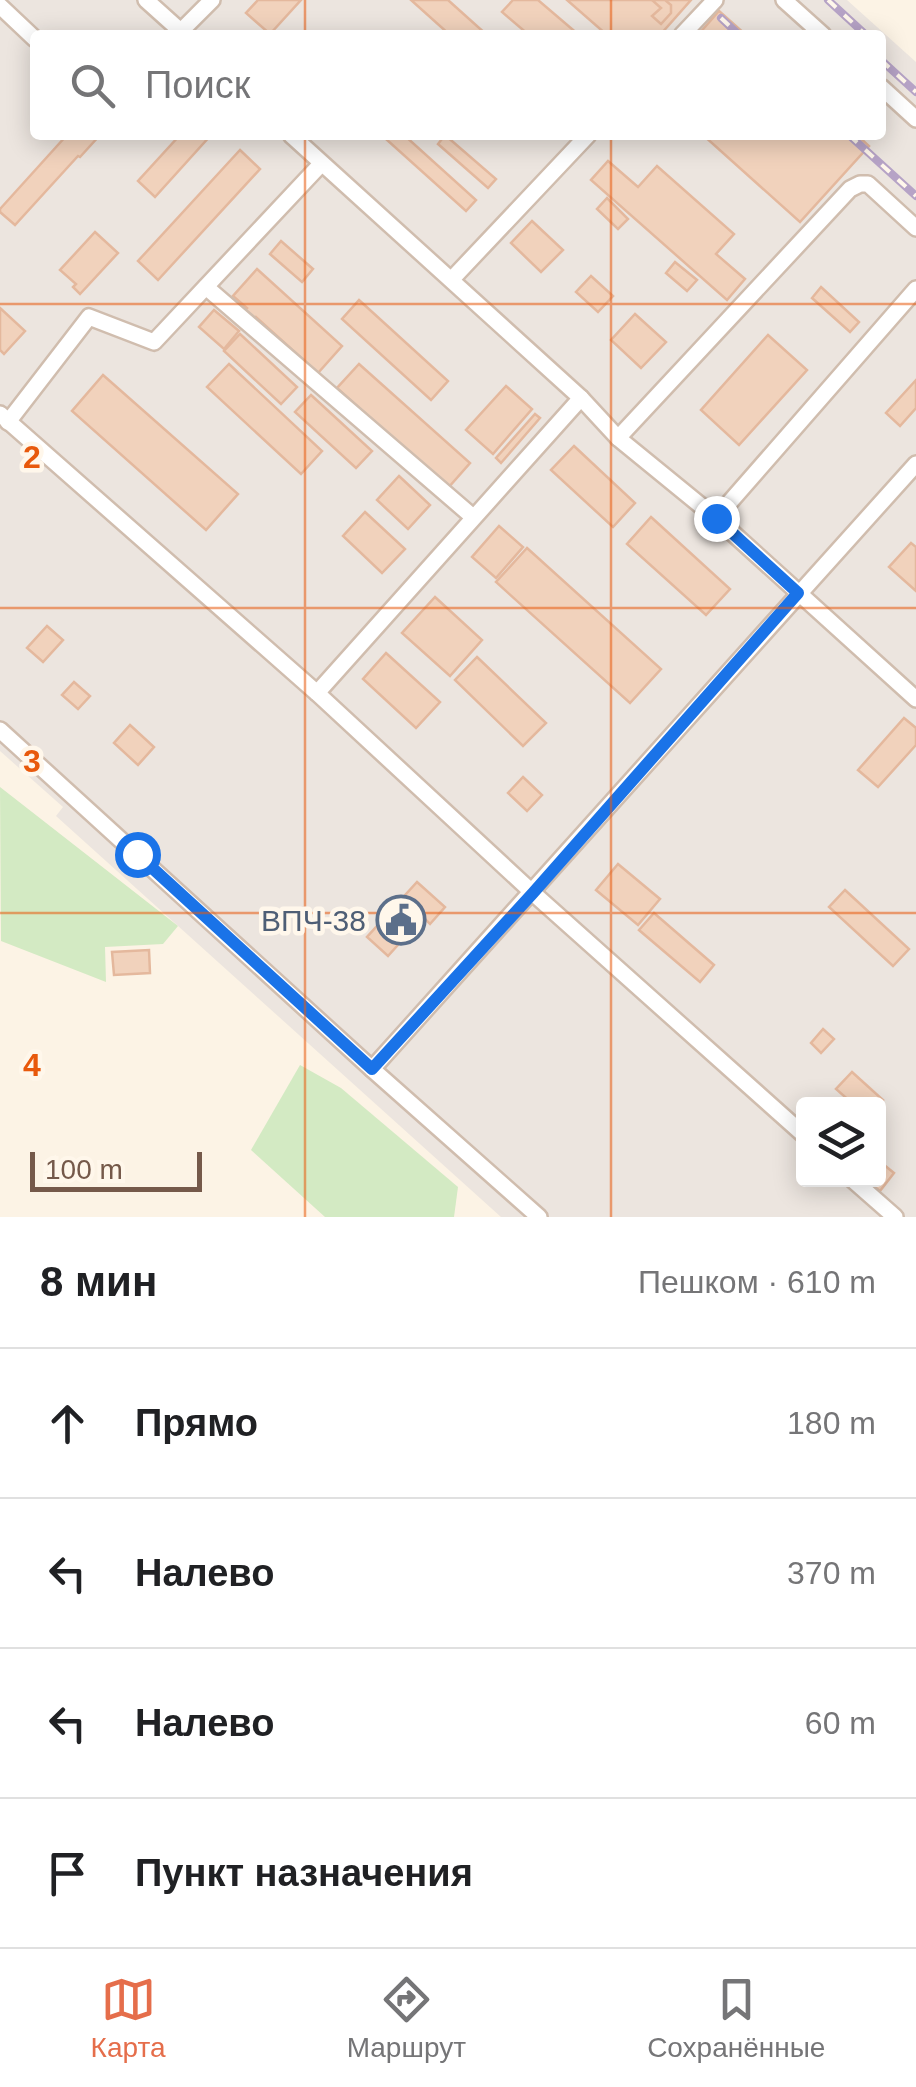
<!DOCTYPE html>
<html lang="ru">
<head>
<meta charset="utf-8">
<style>
	:root { --surface:#fff; --page:#f2f2f2; --text:#202124; --muted:#757577; --line:#e0e0e0; --accent:#e56e4b }
	body { margin:0; font-family:Helvetica,sans-serif; background:var(--page); color:var(--text) }
	.controls { position:absolute; right:30px; bottom:30px; display:grid; overflow:hidden; border-radius:10px; box-shadow:0 5px 25px #0003 }
	.controls button { width:90px; height:90px; display:grid; place-items:center; padding:0; border:0; border-bottom:2px solid var(--line); background:var(--surface); color:var(--text); font:50px sans-serif }
	.scale { position:absolute; left:30px; bottom:25px; width:172px; box-sizing:border-box; padding-left:10px; border:5px solid #75594a; border-top:0; font-size:28px; line-height:35px; white-space:nowrap; color:#75594a; -webkit-text-stroke:8px #fff7eb; paint-order:stroke }
	.stop { position:absolute; width:30px; height:30px; margin:-22px; border:8px solid #1a73e8; border-radius:50%; background:#fff }
	.stop.end { background:#1a73e8; border-color:#fff; box-shadow:0 2px 10px #0008 }
	.list { margin:0; padding:0; list-style:none }
	h2 { display:flex; justify-content:space-between; align-items:center; height:130px; margin:0; padding:0 40px; font-size:42px }
	h2 small { font-size:32px; font-weight:400; color:var(--muted) }
	.list li { display:grid; grid-template-columns:65px 1fr auto; gap:30px; align-items:center; box-sizing:border-box; height:150px; padding:0 40px; border-top:2px solid var(--line) }
	.list b { display:block; font-size:38px; white-space:nowrap }
	.list em { font-size:32px; font-style:normal; color:var(--muted) }
	.icon { flex:none; width:55px; height:55px; fill:none; stroke:currentColor; stroke-width:2; stroke-linecap:round; stroke-linejoin:round }
	.map { position:relative; flex:none; width:916px; height:1217px; overflow:hidden }
	.search { position:absolute; background:var(--surface); box-shadow:0 5px 25px #0003; left:30px; right:30px; top:30px; height:110px; display:flex; align-items:center; gap:25px; box-sizing:border-box; padding:0 35px; border-radius:10px; color:var(--muted); font-size:38px }
	.sheet { height:730px; background:var(--surface) }
	nav { display:flex; justify-content:space-around; align-items:center; box-sizing:border-box; height:140px; border-top:2px solid var(--line); background:var(--surface); font-size:28px; color:var(--muted) }
	nav a { display:grid; justify-items:center; gap:5px }
	nav .on { color:var(--accent) }
	.map>svg:first-child { display:block }
	.industrial { fill:#ece5df; fill-rule:evenodd }
	.green { fill:#d3eac3 }
	.building { fill:#f1d2bc; stroke:#e4b89d; stroke-width:2.5 }
	.lines { fill:none; stroke-linecap:round; stroke-linejoin:round }
	.minor-casing { stroke:#d0bdae; stroke-width:20 }
	.minor { stroke:#fff; stroke-width:15 }
	.rail-casing { stroke:#b6a3c6; stroke-width:8 }
	.rail { stroke:#fff7eb; stroke-width:4; stroke-dasharray:11; stroke-linecap:butt }
	.route { stroke:#1a73e8; stroke-width:12 }
	.grid { fill:none; stroke:#e8590c; stroke-width:2.5; stroke-opacity:0.55 }
	.labels { text-anchor:middle; dominant-baseline:central; stroke-width:9; stroke-linejoin:round; paint-order:stroke }
	.service-label { font-size:30px; fill:#4e5e75; stroke:#fff7eb; text-anchor:end }
	.grid-label { font-size:32px; text-anchor:middle; font-weight:bold; fill:#e8590c; stroke:#fff7eb; stroke-width:9; stroke-linejoin:round; paint-order:stroke }
</style>
</head>
<body>
<div class="map">
<svg width="916" height="1217" viewBox="0 0 916 1217">
	<rect width="100%" height="100%" fill="#fcf3e5"/>
	<path class="industrial" d="M0,0H847L916,62V1217H501L56,816L63,807L0,751ZM35,35H881V135H35ZM804,1104H878V1180H804Z"/>
	<g class="green">
		<path d="M0,787L178,926L163,944L105,947L106,982L1,941Z"/>
		<path d="M300,1065L341,1088L458,1187L454,1217H325L251,1150Z"/>
	</g>
	<g class="building">
		<path d="M258,0H301L270,34L246,13Z"/>
		<path d="M411,0H448L487,35H450Z"/>
		<path d="M513,0H538L579,35H529L502,12Z"/>
		<path d="M567,0H691L660,35H607Z"/>
		<path d="M652,0H665L671,5V13L661,24L652,16L661,8Z"/>
		<path d="M719,11L746,35H698Z"/>
		<path d="M67,135H100L80,157L78,156L15,225L0,212V209Z"/>
		<path d="M180,135H211L155,197L138,181Z"/>
		<path d="M392,135H404L476,200L466,211L387,140Z"/>
		<path d="M445,135L496,179L488,188L438,144Z"/>
		<path d="M703,135H857L869,146L800,222Z"/>
		<path d="M240,150L260,169L158,280L138,261Z"/>
		<path d="M608,161L638,187L657,166L734,234L716,254L745,279L727,300L591,180Z"/>
		<path d="M607,198L628,219L618,229L597,209Z"/>
		<path d="M532,221L563,250L541,272L511,243Z"/>
		<path d="M95,232L118,253L80,294L73,287L76,284L60,270Z"/>
		<path d="M281,241L313,269L302,282L270,254Z"/>
		<path d="M675,262L697,280L687,291L666,273Z"/>
		<path d="M257,269L342,346L318,373L256,317L253,321L243,312L247,308L233,296Z"/>
		<path d="M591,276L613,296L598,312L576,292Z"/>
		<path d="M821,287L859,322L850,332L812,298Z"/>
		<path d="M359,300L448,381L431,400L342,319Z"/>
		<path d="M0,308L25,331L4,354L0,350Z"/>
		<path d="M214,310L239,331L224,349L199,327Z"/>
		<path d="M635,314L666,342L641,368L611,340Z"/>
		<path d="M240,334L297,387L281,404L224,351Z"/>
		<path d="M768,335L807,370L739,445L701,410Z"/>
		<path d="M229,364L322,451L301,474L207,387Z"/>
		<path d="M359,364L470,463L448,488L337,388Z"/>
		<path d="M103,375L238,494L206,530L72,411Z"/>
		<path d="M916,380V408L900,426L886,413Z"/>
		<path d="M506,386L532,409L493,454L466,430Z"/>
		<path d="M311,395L372,451L356,468L295,412Z"/>
		<path d="M535,414L540,418L501,463L496,458Z"/>
		<path d="M574,446L635,503L613,527L551,470Z"/>
		<path d="M399,476L430,505L408,529L377,500Z"/>
		<path d="M365,512L405,549L382,573L343,536Z"/>
		<path d="M651,517L730,589L706,615L627,544Z"/>
		<path d="M499,526L523,547L496,578L472,557Z"/>
		<path d="M911,543L916,547V591L889,567Z"/>
		<path d="M527,548L661,669L630,703L496,582Z"/>
		<path d="M435,597L482,640L450,676L402,633Z"/>
		<path d="M47,626L63,640L43,662L27,648Z"/>
		<path d="M386,653L440,702L416,728L363,679Z"/>
		<path d="M477,657L546,723L523,746L455,680Z"/>
		<path d="M74,682L90,696L78,709L62,695Z"/>
		<path d="M904,718L916,728V745L878,787L858,770Z"/>
		<path d="M130,725L154,747L138,765L114,743Z"/>
		<path d="M523,777L542,795L527,811L508,793Z"/>
		<path d="M618,864L660,899L638,925L596,890Z"/>
		<path d="M417,882L445,907L430,924L423,917L388,956L367,937Z"/>
		<path d="M845,890L909,949L893,966L829,907Z"/>
		<path d="M654,913L714,965L700,982L639,930Z"/>
		<path d="M149,950L150,973L114,975L112,952Z"/>
		<path d="M823,1029L834,1039L821,1053L811,1043Z"/>
		<path d="M852,1072L883,1100L878,1105L853,1104L836,1089Z"/>
		<path d="M878,1160L894,1173L880,1191L866,1180H878Z"/>
	</g>
	<g class="lines">
		<g class="minor-casing">
			<g id="minor">
				<path d="M146,0L185,35"/>
				<path d="M784,0L823,35"/>
				<path d="M0,6L35,39"/>
				<path d="M181,31L212,0"/>
				<path d="M682,35L715,0"/>
				<path d="M881,87L916,119"/>
				<path d="M291,135L581,398L618,438L716,518L916,699"/>
				<path d="M452,279L588,135"/>
				<path d="M206,287L473,517"/>
				<path d="M0,414L317,693L533,893L804,1135"/>
				<path d="M8,422L89,317L154,342L321,164"/>
				<path d="M618,438L850,189L860,184H868L916,228"/>
				<path d="M716,518L916,289"/>
				<path d="M317,693L581,398"/>
				<path d="M0,730L372,1069L539,1217"/>
				<path d="M372,1069L916,464"/>
				<path d="M853,1180L895,1217"/>
			</g>
		</g>
		<use href="#minor" class="minor"/>
		<g class="rail-casing">
			<g id="rail">
				<path d="M828,0L866,35"/>
				<path d="M721,18L739,35"/>
				<path d="M881,60L916,92"/>
				<path d="M849,135L916,196"/>
			</g>
		</g>
		<use href="#rail" class="rail"/>
	</g>
	<g class="lines">
		<path class="route" d="M137,854L372,1069L533,893L798,593L716,518"/>
	</g>
	<path class="grid" d="M305,0V35M611,0V35M305,135V1217M611,135V1217M0,304H916M0,608H916M0,913H916"/>
	<defs>
		<g id="civic-ring" transform="scale(2.5)"><circle r="9.5" fill="#fff7eb" stroke="#5c6f8a" stroke-width="1.5"/><path d="M-.6-6.5H3V-4.5H.6V-3L4-1V1h2V6H-6V1h2V-1L-.6-3ZM-1.2 2.5V6h2.4V2.5Z" fill="#5c6f8a"/></g>
	</defs>
	<g fill-rule="evenodd">
		<use href="#civic-ring" x="401" y="920"/>
	</g>
	<g class="labels">
		<g class="service-label">
			<text x="366" y="920">ВПЧ-38</text>
		</g>
	</g>
	<g class="grid-label">
		<text x="32" y="468">2</text>
		<text x="32" y="772">3</text>
		<text x="32" y="1076">4</text>
	</g>
</svg>
<div class="controls">
<button><svg class="icon" aria-label="layers" viewBox="0 0 24 24"><path d="M12 4l9 5-9 5-9-5zM3 14l9 5 9-5"/></svg></button>
</div>
<div class="scale">100 m</div>
<div class="stop" style="left:137px;top:854px"></div>
<div class="stop end" style="left:716px;top:518px"></div>
<div class="search"><svg class="icon" aria-label="search" viewBox="0 0 24 24"><circle cx="10" cy="10" r="6"/><path d="M15 15l6 6"/></svg>Поиск</div>
</div>
<section class="sheet">
<h2>8 мин<small>Пешком · 610 m</small></h2>
<ul class="list">
<li><svg class="icon" aria-label="ahead" viewBox="0 0 24 24"><path d="M12 20V5M6 11l6-6 6 6"/></svg><div><b>Прямо</b></div><em>180 m</em></li>
<li><svg class="icon" aria-label="left" viewBox="0 0 24 24"><path d="M17 20v-9H6M10 6l-5 5 5 5"/></svg><div><b>Налево</b></div><em>370 m</em></li>
<li><svg class="icon" aria-label="left" viewBox="0 0 24 24"><path d="M17 20v-9H6M10 6l-5 5 5 5"/></svg><div><b>Налево</b></div><em>60 m</em></li>
<li><svg class="icon" aria-label="arrive" viewBox="0 0 24 24"><path d="M6 21V4h12l-3 4 3 4H6"/></svg><div><b>Пункт назначения</b></div></li>
</ul>
</section>
<nav>
<a class="on"><svg class="icon" aria-label="map" viewBox="0 0 24 24"><path d="M3 6l6-2 6 2 6-2v14l-6 2-6-2-6 2zM9 4v14M15 6v14"/></svg>Карта</a>
<a><svg class="icon" aria-label="directions" viewBox="0 0 24 24"><path d="M12 3l9 9-9 9-9-9zM9 14v-3h6M13 9l2 2-2 2"/></svg>Маршрут</a>
<a><svg class="icon" aria-label="saved" viewBox="0 0 24 24"><path d="M7 4h10v16l-5-4-5 4z"/></svg>Сохранённые</a>
</nav>
</body>
</html>
